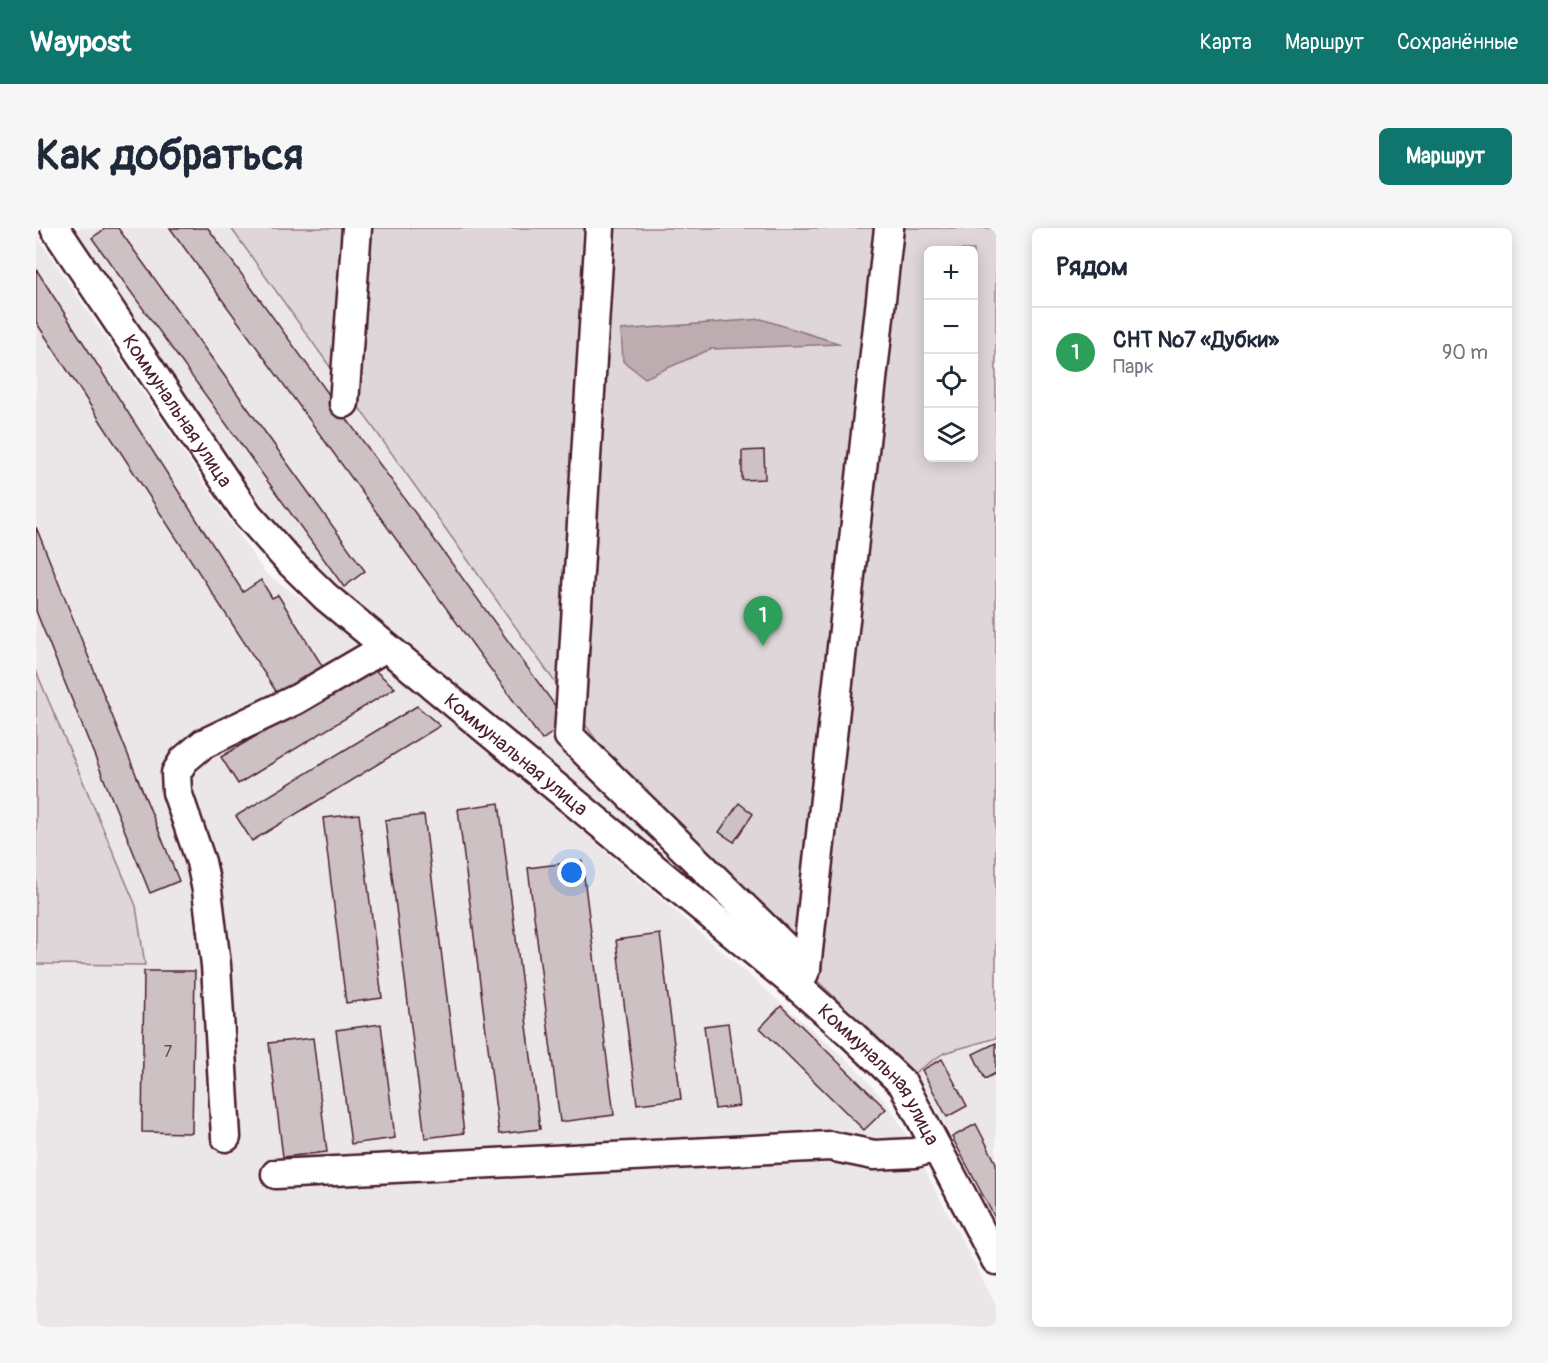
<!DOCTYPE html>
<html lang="ru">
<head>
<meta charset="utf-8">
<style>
	:root { --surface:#fff; --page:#f6f6f7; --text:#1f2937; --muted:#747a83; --line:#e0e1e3; --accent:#0f766e }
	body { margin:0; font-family:Pangolin,sans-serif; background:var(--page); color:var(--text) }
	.controls { position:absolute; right:18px; top:18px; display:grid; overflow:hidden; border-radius:9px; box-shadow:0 3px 15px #0003 }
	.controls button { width:54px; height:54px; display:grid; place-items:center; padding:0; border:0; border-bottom:2px solid var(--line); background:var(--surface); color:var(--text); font:30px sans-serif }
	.you { position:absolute; left:536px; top:645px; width:21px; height:21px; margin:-15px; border:4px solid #fff; border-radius:50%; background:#1a73e8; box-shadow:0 0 0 9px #1a73e833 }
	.badge { display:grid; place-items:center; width:39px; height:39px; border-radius:50%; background:var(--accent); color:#fff; font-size:20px; font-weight:700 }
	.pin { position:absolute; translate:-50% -50px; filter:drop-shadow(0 2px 3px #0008) }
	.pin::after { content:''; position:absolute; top:32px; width:21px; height:18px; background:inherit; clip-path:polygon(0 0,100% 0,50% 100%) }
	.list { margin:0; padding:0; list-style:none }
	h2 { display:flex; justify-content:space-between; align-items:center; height:78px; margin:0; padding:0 24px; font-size:26px }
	h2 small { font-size:20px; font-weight:400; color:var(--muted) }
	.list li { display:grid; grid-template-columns:39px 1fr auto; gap:18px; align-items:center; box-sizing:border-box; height:90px; padding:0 24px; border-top:2px solid var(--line) }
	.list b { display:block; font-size:22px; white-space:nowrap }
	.list p { margin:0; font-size:20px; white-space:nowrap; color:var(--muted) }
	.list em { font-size:20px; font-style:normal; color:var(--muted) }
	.icon { flex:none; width:33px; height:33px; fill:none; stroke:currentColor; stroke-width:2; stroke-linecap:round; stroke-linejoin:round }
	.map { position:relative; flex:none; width:960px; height:1099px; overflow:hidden; border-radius:9px }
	header { display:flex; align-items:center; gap:36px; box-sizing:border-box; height:84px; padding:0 30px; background:var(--accent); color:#fff }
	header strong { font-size:28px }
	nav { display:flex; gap:33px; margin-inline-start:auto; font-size:21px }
	.intro { display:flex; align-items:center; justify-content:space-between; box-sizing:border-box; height:144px; padding:0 36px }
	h1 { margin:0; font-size:42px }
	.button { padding:15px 27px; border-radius:9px; background:var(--accent); color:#fff; font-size:21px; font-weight:700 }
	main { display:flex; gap:36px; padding:0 36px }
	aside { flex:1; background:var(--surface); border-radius:9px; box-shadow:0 3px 15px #0003 }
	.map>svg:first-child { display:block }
	.built { fill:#ebe6e8 }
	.green { fill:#ded6d9; stroke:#947a82; stroke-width:1.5; fill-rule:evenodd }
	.water { fill:#bdadb0; stroke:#8f747b; stroke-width:1.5 }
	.building { fill:#cdc1c4; stroke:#4a1f2b; stroke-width:1.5 }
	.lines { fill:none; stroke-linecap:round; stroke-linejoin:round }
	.minor-casing { stroke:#4a1f2b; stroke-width:33 }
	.minor { stroke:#fff; stroke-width:28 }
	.labels { text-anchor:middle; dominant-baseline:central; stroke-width:4.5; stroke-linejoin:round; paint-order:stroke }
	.number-label { font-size:16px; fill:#6b4851 }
	.street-label { font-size:20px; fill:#4a1f2b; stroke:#fff }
</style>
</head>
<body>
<header>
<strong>Waypost</strong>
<nav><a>Карта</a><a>Маршрут</a><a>Сохранённые</a></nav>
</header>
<div class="intro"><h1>Как добраться</h1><a class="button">Маршрут</a></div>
<main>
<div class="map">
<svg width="960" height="1099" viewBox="0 0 960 1099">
	<rect width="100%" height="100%" fill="#f8f6f7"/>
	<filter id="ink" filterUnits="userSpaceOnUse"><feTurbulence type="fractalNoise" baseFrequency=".0167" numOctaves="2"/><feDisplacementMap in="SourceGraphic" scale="12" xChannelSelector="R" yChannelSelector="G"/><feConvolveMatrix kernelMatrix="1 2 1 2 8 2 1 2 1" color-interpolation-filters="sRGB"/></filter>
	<g filter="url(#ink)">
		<g class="built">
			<path d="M37,0H195L628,607L611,629L266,335Z"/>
			<path d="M0,7L229,345L334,419L819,839L853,878L869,904L960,1077V1099H0V736L108,737L100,678L0,443Z"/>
			<path d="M960,810V994L892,865L878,845L908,825Z"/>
		</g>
		<g class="green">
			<path d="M195,0H960V810L908,825L878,845L628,607ZM892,22H938V230H892Z"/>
			<path d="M0,443L100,678L109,737L0,736Z"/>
		</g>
		<path class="water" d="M725,91L805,116L675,121L609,150L587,133L585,102Z"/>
		<g class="building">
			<path d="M70,0H82L329,343L308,359L56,10Z"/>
			<path d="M134,0H172L531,494L506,512Z"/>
			<path d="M0,41L207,364L225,352L236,370L242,367L292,447L247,474L0,94Z"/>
			<path d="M728,222L729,251L706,252V223Z"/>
			<path d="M0,299L143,653L114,665L0,383Z"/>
			<path d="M335,439L359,460L202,556L185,529Z"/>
			<path d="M381,478L404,498L216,613L200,588Z"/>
			<path d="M463,575L504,901L463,906L422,581Z"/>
			<path d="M703,575L717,586L698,614L683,604Z"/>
			<path d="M323,586L346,770L310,775L287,590Z"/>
			<path d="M388,587L428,905L389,910L349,592Z"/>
			<path d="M546,633L578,887L524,894L492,640Z"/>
			<path d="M624,706L645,871L601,876L580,712Z"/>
			<path d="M108,743H159L156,905L106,904Z"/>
			<path d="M745,778L850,881L828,902L724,800Z"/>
			<path d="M692,795L703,878L679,881L668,798Z"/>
			<path d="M345,796L359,910L315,916L300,802Z"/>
			<path d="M277,810L291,924L247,929L233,815Z"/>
			<path d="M960,815V845L949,851L937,826Z"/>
			<path d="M906,831L931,878L911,889L886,842Z"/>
			<path d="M940,896L960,935V992L916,909Z"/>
		</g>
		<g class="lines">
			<g class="minor-casing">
				<g id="minor">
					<path id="s1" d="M19,0L212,287L252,332L290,369L763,760L814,805L867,856L960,1032"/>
					<path d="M564,0L533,508L770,740"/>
					<path d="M308,175L321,0"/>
					<path d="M765,752L770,740L853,0"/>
					<path d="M190,909L180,737L171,662L165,634L141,564L140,545L148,532L167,516L261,471L350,419"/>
					<path d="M240,946L794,918L838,927L879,925L900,919"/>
				</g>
			</g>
			<use href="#minor" class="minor"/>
		</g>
	</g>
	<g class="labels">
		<g class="number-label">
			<text x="132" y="824">7</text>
		</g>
		<g class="street-label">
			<text stroke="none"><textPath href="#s1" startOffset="220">Коммунальная улица</textPath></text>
			<text stroke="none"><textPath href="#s1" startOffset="706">Коммунальная улица</textPath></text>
			<text stroke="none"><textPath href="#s1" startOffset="1192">Коммунальная улица</textPath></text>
		</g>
	</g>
</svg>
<div class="controls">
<button>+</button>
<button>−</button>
<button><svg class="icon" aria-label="locate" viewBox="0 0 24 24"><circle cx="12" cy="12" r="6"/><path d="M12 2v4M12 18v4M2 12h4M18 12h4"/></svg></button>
<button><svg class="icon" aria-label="layers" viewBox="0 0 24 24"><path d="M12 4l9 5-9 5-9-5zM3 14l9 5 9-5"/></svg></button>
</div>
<div class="you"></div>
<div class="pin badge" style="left:727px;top:418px;background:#2e9e5b">1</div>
</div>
<aside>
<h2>Рядом<small></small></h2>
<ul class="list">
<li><span class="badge" style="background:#2e9e5b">1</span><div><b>СНТ №7 «Дубки»</b><p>Парк</p></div><em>90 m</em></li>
</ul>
</aside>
</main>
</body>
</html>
